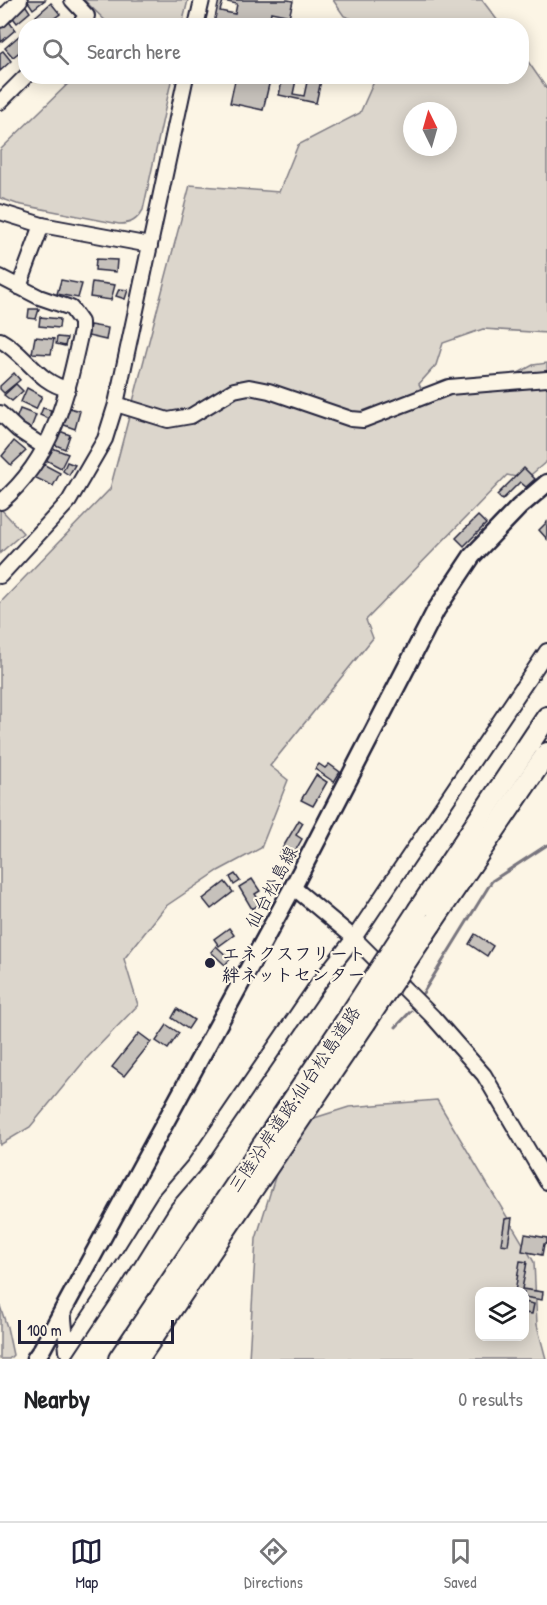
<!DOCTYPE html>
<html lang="en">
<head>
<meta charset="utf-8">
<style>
	:root { --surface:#fff; --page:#f2f2f2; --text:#202124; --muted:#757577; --line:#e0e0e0; --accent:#22223b }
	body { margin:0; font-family:"Patrick Hand","Klee One",sans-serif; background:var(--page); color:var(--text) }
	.controls { position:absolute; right:18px; bottom:18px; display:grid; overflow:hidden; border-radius:12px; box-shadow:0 3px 15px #0003 }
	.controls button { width:54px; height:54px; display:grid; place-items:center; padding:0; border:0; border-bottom:2px solid var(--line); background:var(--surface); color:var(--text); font:30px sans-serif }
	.compass { position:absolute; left:403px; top:102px; width:54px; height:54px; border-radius:50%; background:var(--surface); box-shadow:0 3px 15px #0003; rotate:355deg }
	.scale { position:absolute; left:18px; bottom:15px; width:156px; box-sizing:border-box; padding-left:6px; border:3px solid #22223b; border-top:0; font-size:16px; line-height:21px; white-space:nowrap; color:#22223b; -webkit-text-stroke:4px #fcf5e5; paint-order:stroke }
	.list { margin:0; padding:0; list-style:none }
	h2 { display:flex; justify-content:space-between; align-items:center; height:78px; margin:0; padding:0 24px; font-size:26px }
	h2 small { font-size:20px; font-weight:400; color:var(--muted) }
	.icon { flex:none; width:33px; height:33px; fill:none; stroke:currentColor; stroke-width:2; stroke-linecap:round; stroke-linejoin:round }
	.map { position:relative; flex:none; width:547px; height:1359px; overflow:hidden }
	.search { position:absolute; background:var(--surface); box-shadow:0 3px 15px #0003; left:18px; right:18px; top:18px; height:66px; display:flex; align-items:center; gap:15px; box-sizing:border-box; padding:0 21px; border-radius:24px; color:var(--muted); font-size:22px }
	.sheet { height:162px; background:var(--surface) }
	nav { display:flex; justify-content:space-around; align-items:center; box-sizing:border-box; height:84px; border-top:2px solid var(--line); background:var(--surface); font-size:16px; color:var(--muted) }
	nav a { display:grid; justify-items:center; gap:3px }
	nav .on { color:var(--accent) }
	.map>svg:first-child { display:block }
	.green { fill:#dcd6cc; stroke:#7f7c84; stroke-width:1.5; fill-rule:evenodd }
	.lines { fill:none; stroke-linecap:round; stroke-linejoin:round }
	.stream { stroke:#78757e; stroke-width:3 }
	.building { fill:#c6c1bb; stroke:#22223b; stroke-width:1.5; fill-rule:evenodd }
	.minor-casing { stroke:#22223b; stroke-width:18 }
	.major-casing { stroke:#22223b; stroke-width:21 }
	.highway-casing { stroke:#22223b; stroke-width:24 }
	.minor { stroke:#fcf5e5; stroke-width:14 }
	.major { stroke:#fcf5e5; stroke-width:16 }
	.highway { stroke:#fcf5e5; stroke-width:20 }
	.highway-bridge-casing { stroke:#22223b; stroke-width:24; stroke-linecap:butt }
	.highway-bridge { stroke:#fcf5e5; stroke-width:20 }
	.poi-dot { fill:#22223b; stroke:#fcf5e5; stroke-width:2 }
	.labels { text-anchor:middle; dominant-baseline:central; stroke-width:4.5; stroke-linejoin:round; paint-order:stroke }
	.street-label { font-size:18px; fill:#22223b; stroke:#fcf5e5 }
	.poi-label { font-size:18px; font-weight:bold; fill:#22223b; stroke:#fcf5e5; text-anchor:start }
</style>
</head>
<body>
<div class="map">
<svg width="547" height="1359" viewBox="0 0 547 1359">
	<rect width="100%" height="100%" fill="#fcf5e5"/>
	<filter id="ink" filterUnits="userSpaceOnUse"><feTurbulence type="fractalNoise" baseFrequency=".0167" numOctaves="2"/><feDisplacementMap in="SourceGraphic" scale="12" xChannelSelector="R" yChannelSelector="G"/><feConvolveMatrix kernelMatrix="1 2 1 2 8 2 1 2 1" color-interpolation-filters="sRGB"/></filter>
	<g filter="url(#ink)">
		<g class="green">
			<path d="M84,0H188L182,25L111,26Z"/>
			<path d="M333,0H482L501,25H369L344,16Z"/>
			<path d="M522,53L547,89V333L483,329L443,343L436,365L419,384L428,403L445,395L483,392L533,365L547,363V461L526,479L507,475L366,620L373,638L270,766L288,780L261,848L218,871L166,906L124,959L138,1005L86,1059L30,1127L0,1145V603L110,489L190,185L279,192L298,145L360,113L376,77L522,76ZM412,111H448V147H412Z"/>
			<path d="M75,77H172L143,210C137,220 131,224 119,224L17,204L0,198V150Z"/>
			<path d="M0,508L23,533L0,553Z"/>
			<path d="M437,1100L534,1262L537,1325L546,1359H249L256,1239L284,1148L308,1120L349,1107ZM480,1292H524V1336H480Z"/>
			<path d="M0,1306L7,1327L13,1355L9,1359H0Z"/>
		</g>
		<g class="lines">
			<g class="stream">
				<path d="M423,993L492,881L547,845"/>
				<path d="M396,1027L411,1011"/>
			</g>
		</g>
		<g class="building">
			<path d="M27,0H45L33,9Z"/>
			<path d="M219,0H288L293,1L287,26H223L214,23ZM223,1L237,4L235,14L220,11ZM271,12L286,15L283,25L269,22Z"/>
			<path d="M24,3L30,12L17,23L11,15Z"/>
			<path d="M51,3L60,14L45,25L36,16Z"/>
			<path d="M8,20L15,30L1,42L0,27Z"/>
			<path d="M20,35L26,42V47L13,57L5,48Z"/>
			<path d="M3,51L11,61L0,71V53Z"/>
			<path d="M236,76H271L263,110L230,103Z"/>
			<path d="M283,76H322L316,103L279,95ZM296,80L307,82L304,96L293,94Z"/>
			<path d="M96,259L117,260L116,272L95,270Z"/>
			<path d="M61,280L82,284L78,298L57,294Z"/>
			<path d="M92,282L115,285L111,300L90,297Z"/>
			<path d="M119,289L128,290L125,299L116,296Z"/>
			<path d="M29,309H39L36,319L28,318Z"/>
			<path d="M40,317L60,319L59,328L39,326Z"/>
			<path d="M90,325L108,328L106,340L88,336Z"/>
			<path d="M35,337L54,339L51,354L32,353Z"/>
			<path d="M57,337L67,338L65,346L56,344Z"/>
			<path d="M14,373L20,380L4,393L0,389V386Z"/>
			<path d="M16,384L23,391L12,401L4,395Z"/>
			<path d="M27,388L42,396L36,409L21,402Z"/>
			<path d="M66,407L80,411L75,429L59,423Z"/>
			<path d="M43,408L51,410L49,419L40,415Z"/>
			<path d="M20,409L36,415L31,428L15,422Z"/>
			<path d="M57,430L70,435L65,449L51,443Z"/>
			<path d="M14,441L26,451L11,465L2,456Z"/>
			<path d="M50,447L68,454L61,468L44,459Z"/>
			<path d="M67,462L75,465L69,475L63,471Z"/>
			<path d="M41,463L60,473L53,486L34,477Z"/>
			<path d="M524,468L535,479L526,487L520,482L502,500L497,495Z"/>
			<path d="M478,516L486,524L464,546L456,538Z"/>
			<path d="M547,522V539L539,530Z"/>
			<path d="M319,764L325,768L329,764L340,772L334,782L315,769Z"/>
			<path d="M316,775L327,782L313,806L301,800Z"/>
			<path d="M299,820L303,823L296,835L302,839L290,860L279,854Z"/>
			<path d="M235,874L240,881L234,885L230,877Z"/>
			<path d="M252,879L260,891L255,894L261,903L252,909L239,887Z"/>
			<path d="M225,882L233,892L211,909L203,899Z"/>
			<path d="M229,928L234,935L219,946L214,939Z"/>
			<path d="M475,934L493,946L487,956L469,944Z"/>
			<path d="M216,946L230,959L225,965L211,952Z"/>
			<path d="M177,1009L194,1020L188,1029L172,1018Z"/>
			<path d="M167,1025L179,1033L168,1049L156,1041Z"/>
			<path d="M139,1033L151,1042L124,1076L112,1067Z"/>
			<path d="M512,1218L508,1245L501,1244L505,1219Z"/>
			<path d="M525,1234L547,1238V1244H544L542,1255L522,1251Z"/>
			<path d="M520,1261L527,1262L522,1289L543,1292L542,1300L524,1297V1292H515Z"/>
			<path d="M524,1302L534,1304L532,1314L524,1313Z"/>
		</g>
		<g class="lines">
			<g class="minor-casing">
				<g id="minor">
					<path d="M72,0L87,16L78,26"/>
					<path d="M0,20L20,0"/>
					<path d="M196,26L202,0"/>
					<path d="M0,102L26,76"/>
					<path d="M0,212L42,225L150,245"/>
					<path d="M0,277L39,297L71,308L81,322V331C67,395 54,457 1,502L0,500"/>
					<path d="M19,287L42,225"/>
					<path d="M0,340C26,354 38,383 68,389"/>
					<path d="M116,404L168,420L191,416L234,390L249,387L269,391L351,419L363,420L449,387L547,379"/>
					<path d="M0,413L18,430L44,447"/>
					<path d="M0,576L69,501L105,439L116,404L186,76"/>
					<path d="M293,887L354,938L433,1017L484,1075L547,1182"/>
					<path d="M63,1308L67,1351L115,1279L165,1199L195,1164L318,984L354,938L547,651"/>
				</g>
			</g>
			<g class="major-casing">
				<path id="major" d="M35,1359L42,1349L293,887L436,610L472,556L519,507L547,483"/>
			</g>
			<g class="highway-casing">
				<g id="highway">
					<path d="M419,909L547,717"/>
					<path d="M431,924L547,753"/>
					<path d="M119,1359L350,1015"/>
					<path d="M138,1359L365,1023"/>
				</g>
			</g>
			<use href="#minor" class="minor"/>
			<use href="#major" class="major"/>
			<use href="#highway" class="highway"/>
			<g class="highway-bridge-casing">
				<g id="highway-bridge">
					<path d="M350,1015L419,909"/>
					<path d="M365,1023L431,924"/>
				</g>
			</g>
			<use href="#highway-bridge" class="highway-bridge"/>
		</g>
	</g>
	<circle class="poi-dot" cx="210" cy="963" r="6"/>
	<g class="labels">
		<g class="street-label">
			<text transform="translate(271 887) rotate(-62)">仙台松島線</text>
			<text transform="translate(294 1099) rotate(-56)">三陸沿岸道路;仙台松島道路</text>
		</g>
		<g class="poi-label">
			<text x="222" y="953">エネクスフリート<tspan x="222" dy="21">絆ネットセンター</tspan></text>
		</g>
	</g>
</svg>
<div class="controls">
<button><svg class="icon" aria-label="layers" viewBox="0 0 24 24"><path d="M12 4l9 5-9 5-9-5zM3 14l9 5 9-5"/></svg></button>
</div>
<svg class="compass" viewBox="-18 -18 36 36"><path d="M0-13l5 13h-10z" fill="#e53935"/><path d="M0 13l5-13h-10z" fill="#757577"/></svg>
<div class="scale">100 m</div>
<div class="search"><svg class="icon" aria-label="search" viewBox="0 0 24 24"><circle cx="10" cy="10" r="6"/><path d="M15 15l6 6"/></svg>Search here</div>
</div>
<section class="sheet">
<h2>Nearby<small>0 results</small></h2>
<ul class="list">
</ul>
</section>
<nav>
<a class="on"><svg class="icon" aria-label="map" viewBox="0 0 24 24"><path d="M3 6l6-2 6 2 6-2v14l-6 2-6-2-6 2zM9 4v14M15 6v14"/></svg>Map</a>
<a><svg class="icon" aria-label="directions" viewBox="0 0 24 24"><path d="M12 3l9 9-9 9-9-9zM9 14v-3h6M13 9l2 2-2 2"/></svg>Directions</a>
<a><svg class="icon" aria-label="saved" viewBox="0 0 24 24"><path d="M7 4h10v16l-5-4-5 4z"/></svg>Saved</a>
</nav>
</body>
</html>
